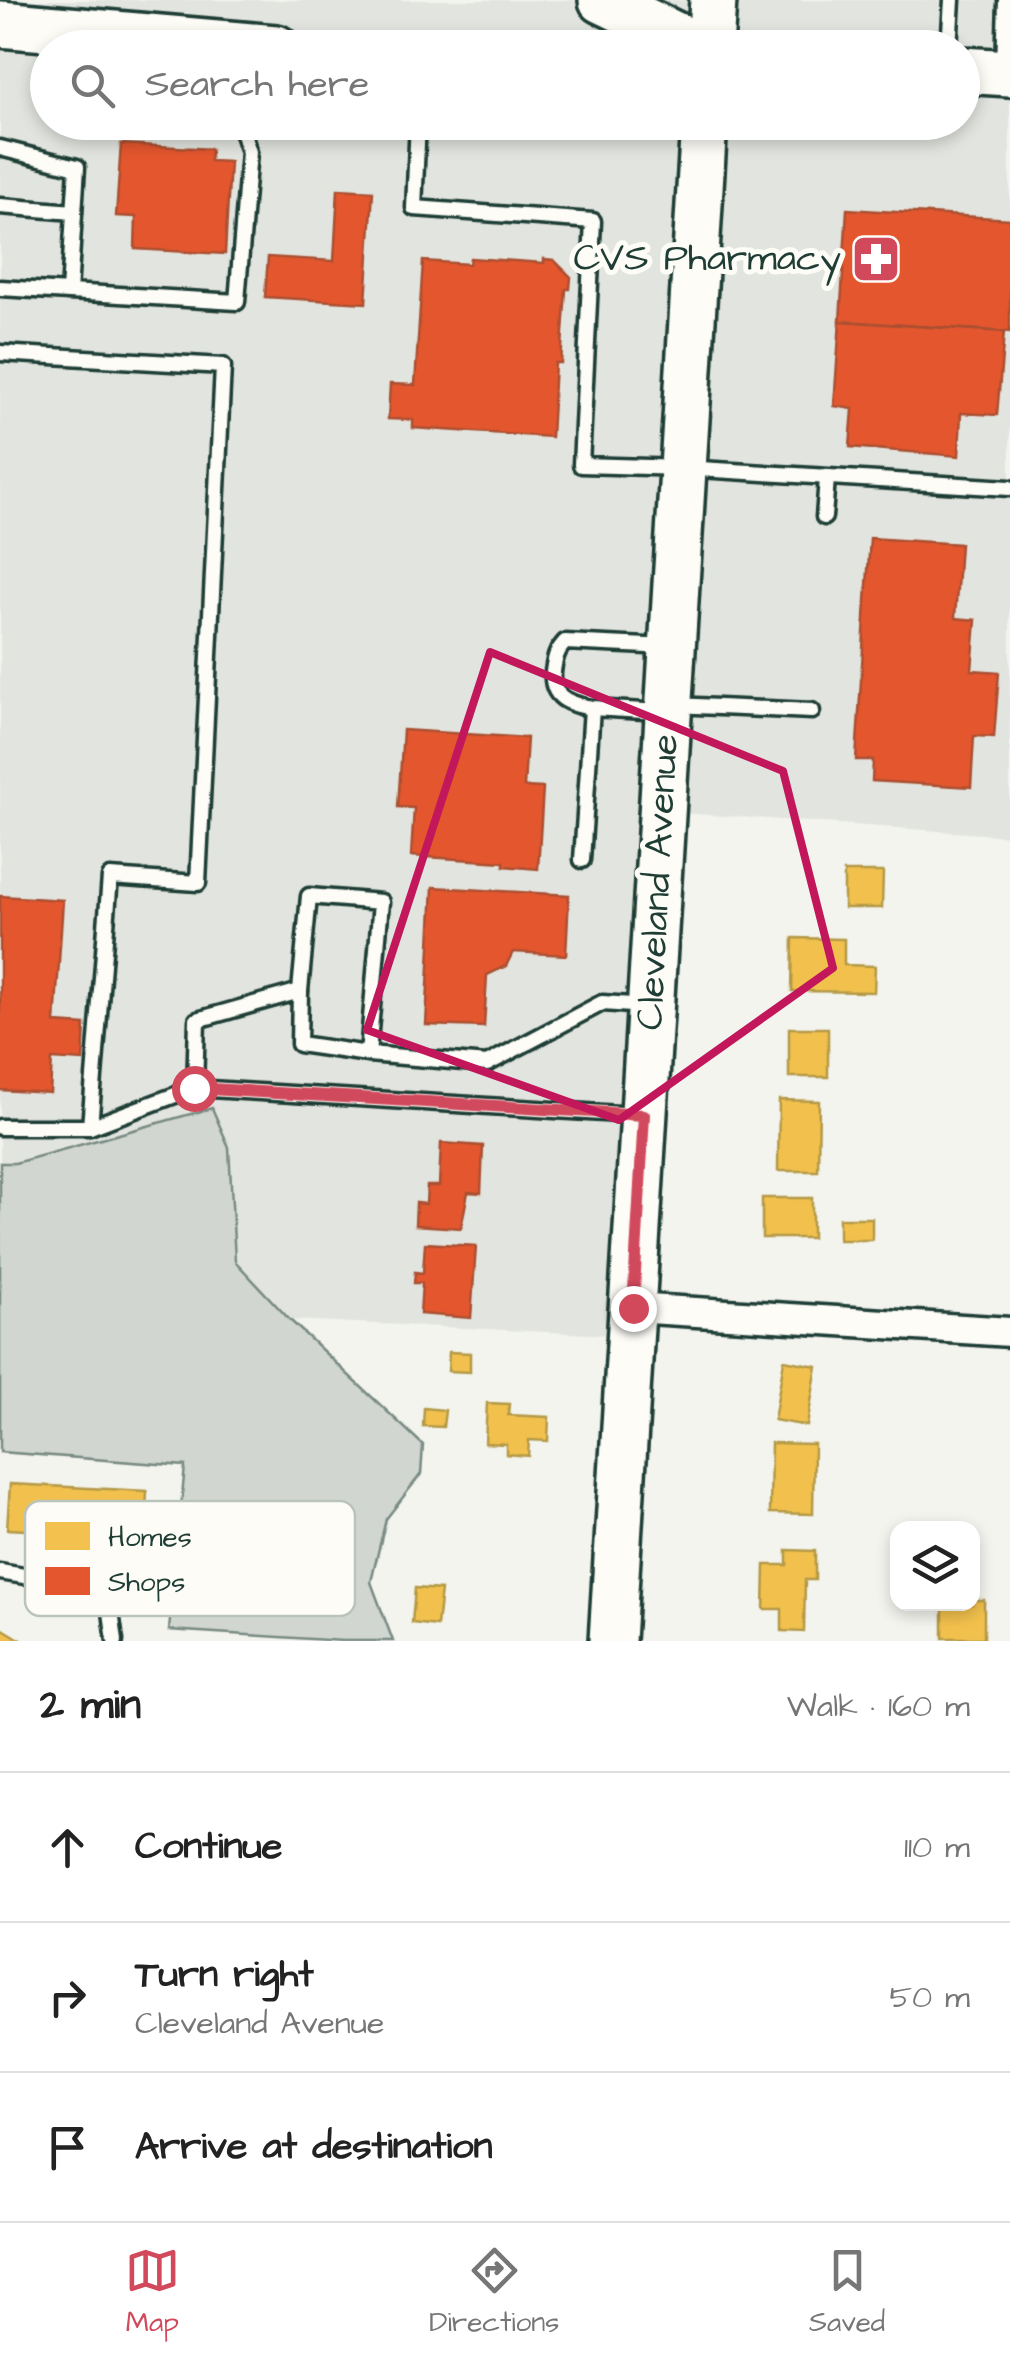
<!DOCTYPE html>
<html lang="en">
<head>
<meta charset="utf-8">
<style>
	:root { --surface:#fff; --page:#f6f6f6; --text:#222; --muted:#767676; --line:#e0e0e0; --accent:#d1495b }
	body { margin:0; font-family:"Architects Daughter",sans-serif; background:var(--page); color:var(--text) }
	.controls { position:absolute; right:30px; bottom:30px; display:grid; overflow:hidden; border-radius:20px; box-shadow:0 5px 15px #0003 }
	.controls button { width:90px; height:90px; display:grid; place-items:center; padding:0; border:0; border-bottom:2px solid var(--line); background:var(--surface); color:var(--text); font:50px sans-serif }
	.stop { position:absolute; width:30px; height:30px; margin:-22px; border:8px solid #d1495b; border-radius:50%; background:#fff }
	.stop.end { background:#d1495b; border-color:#fff; box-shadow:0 2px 10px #0008 }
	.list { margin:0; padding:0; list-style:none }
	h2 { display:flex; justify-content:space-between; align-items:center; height:130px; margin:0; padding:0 40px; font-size:42px }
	h2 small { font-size:32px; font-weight:400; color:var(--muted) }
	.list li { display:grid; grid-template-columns:65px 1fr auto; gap:30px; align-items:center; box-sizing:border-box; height:150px; padding:0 40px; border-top:2px solid var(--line) }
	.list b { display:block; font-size:38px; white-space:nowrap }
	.list p { margin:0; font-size:32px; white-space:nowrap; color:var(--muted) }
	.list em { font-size:32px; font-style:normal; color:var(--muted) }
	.icon { flex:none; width:55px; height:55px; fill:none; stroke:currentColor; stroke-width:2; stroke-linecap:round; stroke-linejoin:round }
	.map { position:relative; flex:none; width:1010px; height:1641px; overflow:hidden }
	.search { position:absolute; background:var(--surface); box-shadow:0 5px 15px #0003; left:30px; right:30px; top:30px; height:110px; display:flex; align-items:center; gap:25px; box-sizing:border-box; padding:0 35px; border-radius:55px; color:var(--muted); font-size:38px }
	.sheet { height:580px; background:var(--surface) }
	nav { display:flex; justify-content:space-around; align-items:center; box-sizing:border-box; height:140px; border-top:2px solid var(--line); background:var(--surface); font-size:28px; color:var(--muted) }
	nav a { display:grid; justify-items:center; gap:5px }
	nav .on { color:var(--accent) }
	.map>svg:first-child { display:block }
	.built { fill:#e2e5df; fill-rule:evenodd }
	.green { fill:#d1d6d1; stroke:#788a82; stroke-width:2.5 }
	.homes { fill:#f2c14e; stroke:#b39946; stroke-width:2.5 }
	.shops { fill:#e4572e; stroke:#a94f30; stroke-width:2.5 }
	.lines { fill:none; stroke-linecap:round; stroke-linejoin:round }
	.lane-casing { stroke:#1f3d34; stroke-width:21 }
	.street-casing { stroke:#1f3d34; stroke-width:35 }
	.primary-casing { stroke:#1f3d34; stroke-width:52 }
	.lane { stroke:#fdfcf7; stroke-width:14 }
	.street { stroke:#fdfcf7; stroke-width:28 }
	.primary { stroke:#fdfcf7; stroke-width:45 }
	.route { stroke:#d1495b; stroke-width:12 }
	.marked { fill:none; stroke:#c2185b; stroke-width:8; stroke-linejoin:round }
	.labels { text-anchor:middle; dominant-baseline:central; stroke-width:10; stroke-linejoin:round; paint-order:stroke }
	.poi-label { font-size:38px; fill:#1f3d34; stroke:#fdfcf7; text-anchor:end }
	.street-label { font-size:38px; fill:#1f3d34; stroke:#fdfcf7 }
	.key { fill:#fdfcf7; stroke:#bac3bc; stroke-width:2.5 }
	.key-label { font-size:28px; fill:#1f3d34 }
</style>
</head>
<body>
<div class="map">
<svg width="1010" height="1641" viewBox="0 0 1010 1641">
	<rect width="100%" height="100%" fill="#f4f4ef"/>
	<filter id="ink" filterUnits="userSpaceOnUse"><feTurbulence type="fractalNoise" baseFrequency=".01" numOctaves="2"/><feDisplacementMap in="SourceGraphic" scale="20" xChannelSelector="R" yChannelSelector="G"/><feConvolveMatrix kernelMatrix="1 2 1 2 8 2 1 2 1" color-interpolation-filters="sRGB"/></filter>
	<g filter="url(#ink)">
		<path class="built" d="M0,0H1010V836L666,812L634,1336L290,1320L235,1261L229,1147L0,1163ZM48,48H962V122H48Z"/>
		<path class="green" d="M212,1108L229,1147L235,1261L290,1320L423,1445L421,1474L386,1519L371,1582L393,1641H343L169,1630L185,1466L0,1452V1163H15Z"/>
		<g class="homes">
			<path d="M844,872H883L882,908H844Z"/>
			<path d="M793,938L844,939V965L875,966L874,992L792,991Z"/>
			<rect x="789" y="1028" width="39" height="49"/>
			<path d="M779,1100L819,1101L818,1171H778Z"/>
			<rect x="762" y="1198" width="50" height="40"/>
			<rect x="839" y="1218" width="33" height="22"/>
			<path d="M449,1352L470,1353V1372L448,1371Z"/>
			<path d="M784,1360L817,1366L807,1426L774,1420Z"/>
			<path d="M487,1403L509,1404L508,1415L549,1417L548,1441L529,1440L528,1456L506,1454V1444L485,1443Z"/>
			<path d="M424,1408L445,1410L443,1427L423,1426Z"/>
			<path d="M771,1443L814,1444L813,1514L770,1513Z"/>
			<path d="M10,1484L147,1491L145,1536L7,1529Z"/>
			<path d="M787,1550L815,1551V1580H805L804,1632L782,1631V1609H764L765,1565H787Z"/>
			<path d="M415,1588L441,1590L437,1626L412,1623Z"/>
			<path d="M972,1600H984V1638H943V1604H972Z"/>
			<path d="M0,1627L23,1641H0Z"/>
		</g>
		<g class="shops">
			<path d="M121,144L211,149L210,161L230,162L225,254L135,249L136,217L116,216Z"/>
			<path d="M338,189L373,191L366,303L265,297L268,257L334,261Z"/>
			<path d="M847,209L1010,219V332L840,321Z"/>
			<path d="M470,258L544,263V259L554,260L571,277L570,289H566L561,363H555L551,437L413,428V420L388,419L390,384L415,385L423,261L469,264Z"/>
			<path d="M840,321L1004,332L997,415L961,413L959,456L850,447L853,409L834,406Z"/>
			<path d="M870,538L960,544L955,618L976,620L972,670L999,672L994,737L974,736L971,787L872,781L873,760H856Z"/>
			<path d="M403,730L527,738L524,787L543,788L538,869L504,866V862L411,856L414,808L398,807Z"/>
			<path d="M433,887L569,895L566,955L513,952L506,966L487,975L484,1027L426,1025Z"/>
			<path d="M0,896L63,900L55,1023L85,1025L83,1061L52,1059L50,1093L0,1090Z"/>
			<path d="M441,1143L483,1146L481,1193L468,1192L461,1228L415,1225L416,1203L426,1204L427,1186H439Z"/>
			<path d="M425,1243L476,1246L471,1318L420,1314L422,1283H414L415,1272L423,1273Z"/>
		</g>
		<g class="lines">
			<g class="lane-casing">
				<g id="lane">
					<path d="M949,48L952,0"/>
					<path d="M1004,69L1006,0"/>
					<path d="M418,122L414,208L593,221L581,465L683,468L1010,488"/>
					<path d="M0,148L77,167L69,292L237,302L249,152L239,122"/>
					<path d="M0,206L74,212"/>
					<path d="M0,288L69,292"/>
					<path d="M0,353L223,366L198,883L110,877L90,1127"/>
					<path d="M824,517L827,478"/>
					<path d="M674,705L812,711"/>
					<path d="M592,708C565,704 548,695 554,665C556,654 558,650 565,642L668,647"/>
					<path d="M582,860L592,708L662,712"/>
					<path d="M300,991L299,1044L368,1054"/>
					<path d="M195,1088L197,1020L300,991L309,896L381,902L368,1054L487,1064L602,1003L647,1006"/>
					<path d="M0,1127H90L194,1088L636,1115"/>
					<path d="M0,1572L108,1590L115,1641"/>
				</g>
			</g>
			<g class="street-casing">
				<path id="street" d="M633,1308L1010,1332"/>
			</g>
			<g class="primary-casing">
				<g id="primary">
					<path d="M602,0L702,48"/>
					<path d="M0,24L276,48"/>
					<path d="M710,48L713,0"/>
					<path d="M962,70L1010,73"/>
					<path d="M612,1641L704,122"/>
				</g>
			</g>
			<use href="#lane" class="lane"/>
			<use href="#street" class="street"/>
			<use href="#primary" class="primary"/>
		</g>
	</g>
	<g class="lines" filter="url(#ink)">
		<path class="route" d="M194,1088L644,1115L633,1308"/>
	</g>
	<path class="marked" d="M490,652L783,771L833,968L619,1120L367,1030Z"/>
	<defs>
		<g id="pharmacy-square" transform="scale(2.5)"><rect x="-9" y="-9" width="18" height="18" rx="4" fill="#d1495b" stroke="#fdfcf7"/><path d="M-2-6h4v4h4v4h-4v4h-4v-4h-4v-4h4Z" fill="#fff"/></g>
	</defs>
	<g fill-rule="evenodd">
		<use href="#pharmacy-square" x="876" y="259"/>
	</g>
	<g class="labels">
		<g class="poi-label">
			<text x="841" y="259">CVS Pharmacy</text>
		</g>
		<g class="street-label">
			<text transform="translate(658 882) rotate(-87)">Cleveland Avenue</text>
		</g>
	</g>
	<rect x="25" y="1501" width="330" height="115" rx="15" class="key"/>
	<rect x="45" y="1522" width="45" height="28" fill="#f2c14e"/>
	<rect x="45" y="1567" width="45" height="28" fill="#e4572e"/>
	<g class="key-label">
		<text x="108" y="1546">Homes</text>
		<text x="108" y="1591">Shops</text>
	</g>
</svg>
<div class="controls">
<button><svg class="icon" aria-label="layers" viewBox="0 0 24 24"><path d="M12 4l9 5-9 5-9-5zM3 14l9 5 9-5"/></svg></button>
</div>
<div class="stop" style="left:194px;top:1088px"></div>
<div class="stop end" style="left:633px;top:1308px"></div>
<div class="search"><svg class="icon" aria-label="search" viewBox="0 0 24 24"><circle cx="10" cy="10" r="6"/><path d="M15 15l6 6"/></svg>Search here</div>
</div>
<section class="sheet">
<h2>2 min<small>Walk · 160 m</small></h2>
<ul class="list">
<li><svg class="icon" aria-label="ahead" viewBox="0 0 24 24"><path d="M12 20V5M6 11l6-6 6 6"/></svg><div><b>Continue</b></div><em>110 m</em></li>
<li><svg class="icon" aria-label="right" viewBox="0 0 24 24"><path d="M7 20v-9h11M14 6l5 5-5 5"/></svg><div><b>Turn right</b><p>Cleveland Avenue</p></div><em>50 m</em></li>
<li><svg class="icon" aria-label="arrive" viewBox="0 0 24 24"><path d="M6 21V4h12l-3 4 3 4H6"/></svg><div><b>Arrive at destination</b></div></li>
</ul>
</section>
<nav>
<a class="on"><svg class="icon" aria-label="map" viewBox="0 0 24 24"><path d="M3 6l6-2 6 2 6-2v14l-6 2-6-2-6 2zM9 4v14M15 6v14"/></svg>Map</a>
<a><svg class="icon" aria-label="directions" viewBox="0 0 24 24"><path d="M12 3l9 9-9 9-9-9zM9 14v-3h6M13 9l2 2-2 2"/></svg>Directions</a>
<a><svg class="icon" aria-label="saved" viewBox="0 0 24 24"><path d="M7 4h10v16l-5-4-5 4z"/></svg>Saved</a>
</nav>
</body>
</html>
